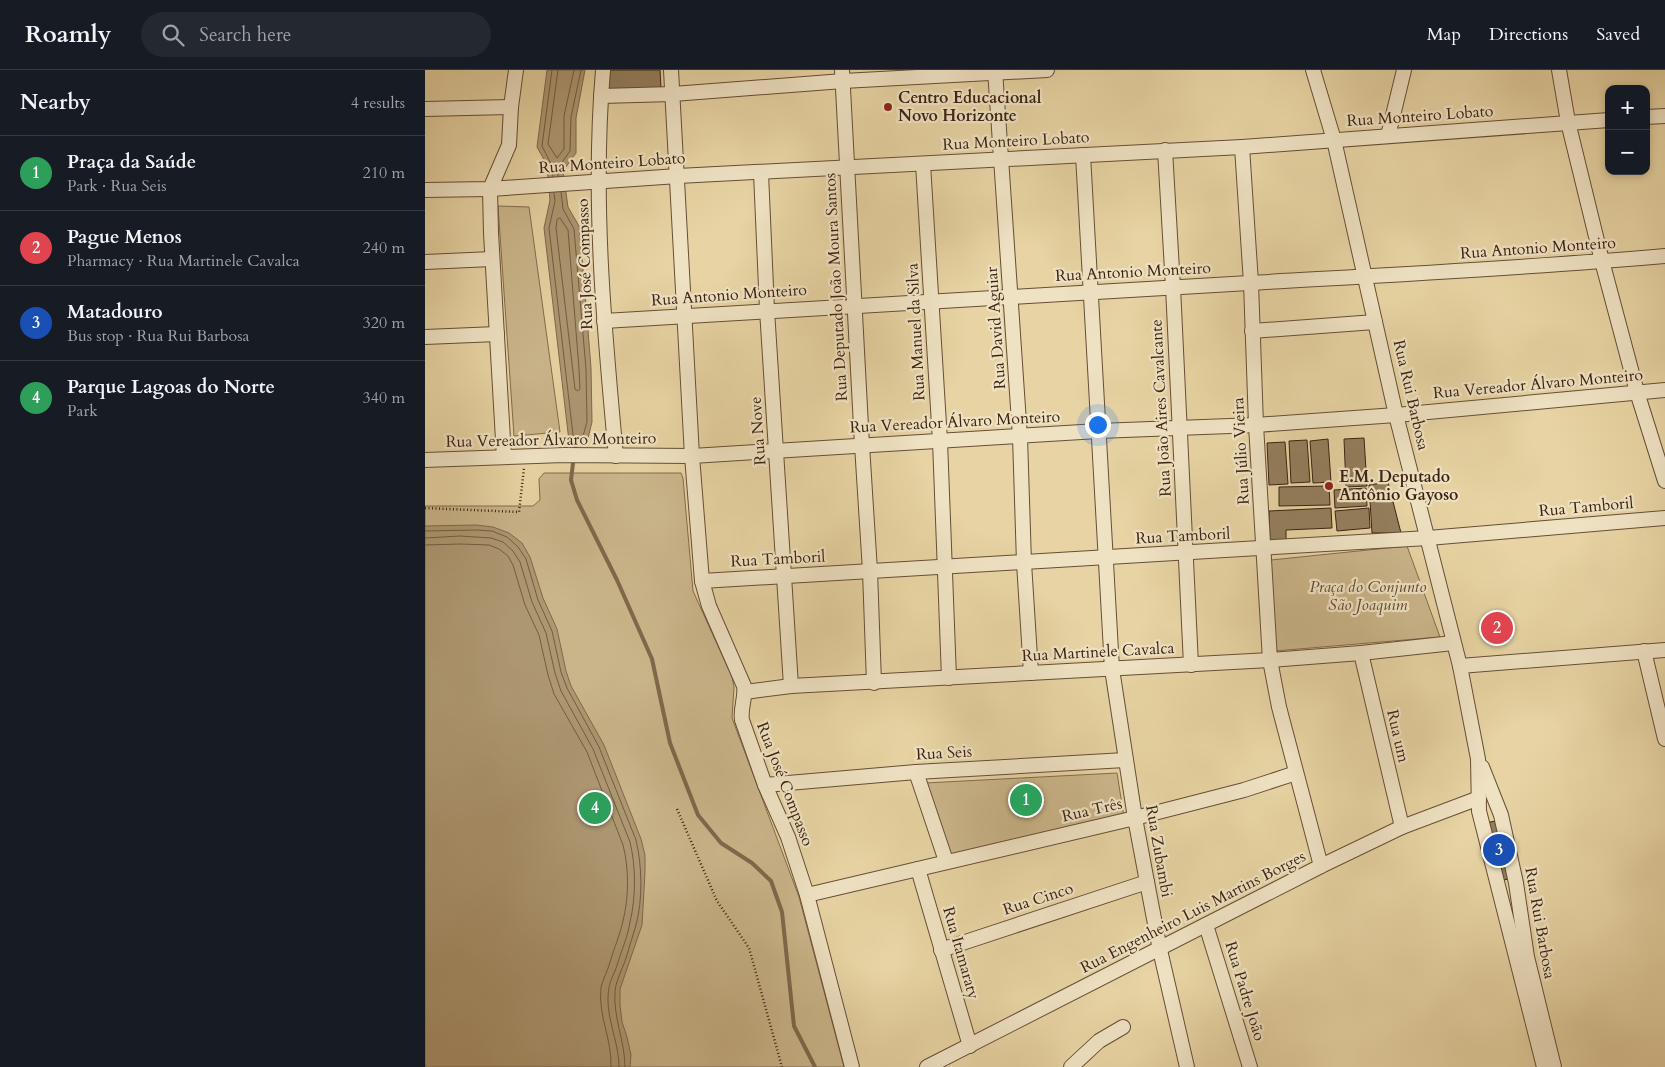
<!DOCTYPE html>
<html lang="en">
<head>
<meta charset="utf-8">
<style>
	:root { --surface:#171b24; --page:#242831; --text:#f1f3f6; --muted:#9ea1a6; --line:#363941; --accent:#c59692 }
	body { margin:0; font-family:Cardo,serif; background:var(--page); color:var(--text) }
	.controls { position:absolute; right:15px; top:15px; display:grid; overflow:hidden; border-radius:10px; box-shadow:0 2px 8px #0003 }
	.controls button { width:45px; height:45px; display:grid; place-items:center; padding:0; border:0; border-bottom:1px solid var(--line); background:var(--surface); color:var(--text); font:25px sans-serif }
	.you { position:absolute; left:672px; top:354px; width:18px; height:18px; margin:-12px; border:4px solid #fff; border-radius:50%; background:#1a73e8; box-shadow:0 0 0 8px #1a73e833 }
	.badge { display:grid; place-items:center; width:32px; height:32px; border-radius:50%; background:var(--accent); color:#fff; font-size:16px; font-weight:700 }
	.pin { position:absolute; translate:-50% -50%; border:2px solid #fff; box-shadow:0 1px 5px #0006 }
	.list { margin:0; padding:0; list-style:none }
	h2 { display:flex; justify-content:space-between; align-items:center; height:65px; margin:0; padding:0 20px; font-size:21px }
	h2 small { font-size:16px; font-weight:400; color:var(--muted) }
	.list li { display:grid; grid-template-columns:32px 1fr auto; gap:15px; align-items:center; box-sizing:border-box; height:75px; padding:0 20px; border-top:1px solid var(--line) }
	.list b { display:block; font-size:19px; white-space:nowrap }
	.list p { margin:0; font-size:16px; white-space:nowrap; color:var(--muted) }
	.list em { font-size:16px; font-style:normal; color:var(--muted) }
	.icon { flex:none; width:28px; height:28px; fill:none; stroke:currentColor; stroke-width:2; stroke-linecap:round; stroke-linejoin:round }
	.map { position:relative; flex:none; width:1240px; height:997px; overflow:hidden }
	header { display:flex; align-items:center; gap:30px; box-sizing:border-box; height:70px; padding:0 25px; background:var(--surface); border-bottom:1px solid var(--line) }
	header strong { font-size:24px }
	nav { display:flex; gap:28px; margin-inline-start:auto; font-size:18px }
	.search { width:350px; height:45px; background:var(--page); display:flex; align-items:center; gap:12px; box-sizing:border-box; padding:0 18px; border-radius:28px; color:var(--muted); font-size:19px }
	main { display:flex }
	aside { flex:1; background:var(--surface) }
	.map>svg:first-child { display:block }
	.green { fill:#cab58a; stroke:#826c4e }
	.water { fill:#ad9771; stroke:#7f684b }
	.lines { fill:none; stroke-linecap:round; stroke-linejoin:round }
	.shore { stroke:#745c41; stroke-width:1 }
	.stream { stroke:#7f684b; stroke-width:4 }
	.building { fill:#947e5d; stroke:#3b2211 }
	.minor-casing { stroke:#664e36; stroke-width:16 }
	.path { stroke:#3b2211; stroke-width:2.5; stroke-dasharray:1 2.5; stroke-linecap:butt }
	.minor { stroke:#efe2c3; stroke-width:14 }
	.poi-dot { fill:#8f2418; stroke:#efe2c3; stroke-width:2 }
	.labels { text-anchor:middle; dominant-baseline:central; stroke-width:4.5; stroke-linejoin:round; paint-order:stroke }
	.poi-label { font-size:16px; font-weight:bold; fill:#3b2211; stroke:#efe2c3; text-anchor:start }
	.street-label { font-size:16px; fill:#3b2211; stroke:#efe2c3 }
	.park-label { font-size:16px; font-style:italic; fill:#5f472f; stroke:#efe2c3 }
</style>
</head>
<body>
<header>
<strong>Roamly</strong>
<div class="search"><svg class="icon" aria-label="search" viewBox="0 0 24 24"><circle cx="10" cy="10" r="6"/><path d="M15 15l6 6"/></svg>Search here</div>
<nav><a>Map</a><a>Directions</a><a>Saved</a></nav>
</header>
<main>
<aside>
<h2>Nearby<small>4 results</small></h2>
<ul class="list">
<li><span class="badge" style="background:#2e9e5b">1</span><div><b>Praça da Saúde</b><p>Park · Rua Seis</p></div><em>210 m</em></li>
<li><span class="badge" style="background:#e0444e">2</span><div><b>Pague Menos</b><p>Pharmacy · Rua Martinele Cavalca</p></div><em>240 m</em></li>
<li><span class="badge" style="background:#1a4fb4">3</span><div><b>Matadouro</b><p>Bus stop · Rua Rui Barbosa</p></div><em>320 m</em></li>
<li><span class="badge" style="background:#2e9e5b">4</span><div><b>Parque Lagoas do Norte</b><p>Park</p></div><em>340 m</em></li>
</ul>
</aside>
<div class="map">
<svg width="1240" height="997" viewBox="0 0 1240 997">
	<rect width="100%" height="100%" fill="#e7d3a3"/>
	<filter id="stains"><feTurbulence type="fractalNoise" baseFrequency=".004" numOctaves="4"/><feColorMatrix values="0 0 0 0 .2 0 0 0 0 .09 0 0 0 0 .02 0 0 0 .5 -.17"/></filter>
	<radialGradient id="worn" r=".72"><stop offset=".6" stop-color="#630" stop-opacity="0"/><stop offset="1" stop-color="#630" stop-opacity=".3"/></radialGradient>
	<g class="green">
		<path d="M73,136L104,137L135,362L89,366Z"/>
		<path d="M119,403H256L258,408L268,521L307,607L309,617L307,648L374,827L419,997H0V436H108L115,430L114,409Z"/>
		<path d="M982,476L1015,567L850,581L846,490Z"/>
		<path d="M692,703L699,747L523,787L500,713Z"/>
	</g>
	<g class="water">
		<path d="M122,0H160L151,48V83L138,101L143,137L154,156L159,210L166,298L167,352L162,372L144,371L119,158L125,130L122,95L112,77Z"/>
		<path d="M51,455L68,457L84,463L97,473L105,487L118,528L132,559L141,601L146,616L179,675L216,769L220,785V802L217,855L195,919V935L197,952L202,967L206,985L205,997H0V456Z"/>
	</g>
	<g class="lines">
		<g class="shore">
			<path d="M127,0L117,76L126,94L128,107"/>
			<path d="M133,0L123,74L132,88L139,79V46L149,0"/>
			<path d="M133,106V98L145,81L146,47L156,0"/>
			<path d="M129,123L130,131L124,158L148,365L150,367L158,366L162,352L161,299L149,159L138,139L136,122"/>
			<path d="M135,148L143,160L154,299L155,319L153,321L150,319L131,158L132,150Z"/>
			<path d="M0,461L51,460L67,461L82,467L93,477L101,489L113,530L127,561L136,602L142,618L174,677L211,770C217,795 218,829 211,855C208,866 204,877 201,888C198,898 191,910 190,921C188,948 200,971 200,997"/>
			<path d="M0,468L35,466L66,468L78,472L88,481L95,492L107,532L121,563L130,603L136,621L168,679L205,772C211,797 211,827 205,852C203,866 197,879 193,892C191,901 185,909 184,918C179,945 194,970 194,997"/>
			<path d="M0,475L35,474L64,475L74,479L83,486L88,495L100,535L114,565L123,605L129,624L162,682L198,775C204,798 204,827 198,851C195,865 189,878 185,892C183,900 178,909 176,917C173,947 187,968 186,997"/>
		</g>
		<path class="stream" d="M151,368L146,410L152,430L192,510L227,589L245,673L273,745L296,773L327,793L346,811L357,842L369,956L390,997"/>
	</g>
	<g class="building">
		<path d="M185,0H235L236,18L183,21Z"/>
		<path d="M939,368L942,416L921,417L919,369Z"/>
		<path d="M903,369L906,412L888,413L885,371Z"/>
		<path d="M882,370L885,412L866,413L864,371Z"/>
		<path d="M860,372L863,414L844,415L842,373Z"/>
		<path d="M963,412L976,463H947L944,415Z"/>
		<path d="M904,416L905,435L854,436V417Z"/>
		<path d="M941,418L942,436L910,438L909,420Z"/>
		<path d="M906,438L907,458L861,460V471L845,472L844,441Z"/>
		<path d="M944,438L945,458L912,461L910,441Z"/>
		<path d="M1075,750L1088,808L1074,811L1061,753Z"/>
	</g>
	<g class="lines">
		<g class="minor-casing">
			<g id="minor">
				<path d="M178,0C167,129 179,258 191,386"/>
				<path d="M246,0L267,386L277,511L284,536L319,616C321,628 315,638 317,650L340,715L363,767L382,825L427,997"/>
				<path d="M417,0L437,375L445,501L449,613"/>
				<path d="M570,0L595,367L599,493L606,603"/>
				<path d="M888,0L909,70L971,345L1035,596L1053,689L1054,741L1119,997"/>
				<path d="M1134,0L1143,52L1177,191L1212,322L1240,411"/>
				<path d="M176,26L248,24L418,11L622,0"/>
				<path d="M0,39L86,37"/>
				<path d="M1221,47L1240,46"/>
				<path d="M963,66L979,0"/>
				<path d="M817,77L826,213L831,355L845,590L854,637L896,796"/>
				<path d="M740,80L748,217L766,595"/>
				<path d="M658,85L687,599L710,748L722,812L735,880L762,997"/>
				<path d="M498,94L515,371L524,608"/>
				<path d="M336,103L342,240L366,616"/>
				<path d="M0,120L65,119L253,106L817,77L1184,50"/>
				<path d="M0,192L67,189"/>
				<path d="M179,251C394,237 609,225 824,213C963,205 1102,198 1240,186"/>
				<path d="M827,261L950,252"/>
				<path d="M0,267L72,264"/>
				<path d="M79,387L66,163L65,119L84,75L86,37L91,0"/>
				<path d="M0,390L139,385L267,386L673,361L831,355L971,345L1240,320"/>
				<path d="M277,511L1003,468L1240,448"/>
				<path d="M1219,581L1240,669"/>
				<path d="M936,583L977,757"/>
				<path d="M1035,596L1240,580"/>
				<path d="M320,622L366,616L845,590L936,583L1028,573"/>
				<path d="M1057,697L1076,745L1091,813L1102,887L1129,997"/>
				<path d="M491,702L521,791"/>
				<path d="M340,715L491,702L700,690"/>
				<path d="M493,799L545,976"/>
				<path d="M382,825L710,748L819,720L871,703"/>
				<path d="M781,855L825,997"/>
				<path d="M516,880L722,812"/>
				<path d="M502,997L896,796L977,757L1054,728"/>
				<path d="M646,997L674,971L698,957"/>
			</g>
		</g>
		<g class="path">
			<path d="M0,438L94,442L99,398"/>
			<path d="M252,739L292,831L324,878L357,997"/>
		</g>
		<use href="#minor" class="minor"/>
	</g>
	<g class="poi-dot">
		<circle cx="463" cy="37" r="5"/>
		<circle cx="904" cy="416" r="5"/>
	</g>
	<g class="labels">
		<g class="poi-label">
			<text x="473" y="28">Centro Educacional<tspan x="473" dy="18">Novo Horizonte</tspan></text>
			<text x="914" y="407">E.M. Deputado<tspan x="914" dy="18">Antônio Gayoso</tspan></text>
		</g>
		<g class="street-label">
			<text transform="translate(995 46) rotate(-4)">Rua Monteiro Lobato</text>
			<text transform="translate(591 71) rotate(-3)">Rua Monteiro Lobato</text>
			<text transform="translate(187 93) rotate(-4)">Rua Monteiro Lobato</text>
			<text transform="translate(1113 178) rotate(-4)">Rua Antonio Monteiro</text>
			<text transform="translate(160 194) rotate(-92)">Rua José Compasso</text>
			<text transform="translate(708 202) rotate(-3)">Rua Antonio Monteiro</text>
			<text transform="translate(411 217) rotate(-93)">Rua Deputado João Moura Santos</text>
			<text transform="translate(304 225) rotate(-4)">Rua Antonio Monteiro</text>
			<text transform="translate(571 258) rotate(-94)">Rua David Aguiar</text>
			<text transform="translate(491 262) rotate(-93)">Rua Manuel da Silva</text>
			<text transform="translate(1113 314) rotate(-5)">Rua Vereador Álvaro Monteiro</text>
			<text transform="translate(986 325) rotate(77)">Rua Rui Barbosa</text>
			<text transform="translate(736 338) rotate(-93)">Rua João Aires Cavalcante</text>
			<text transform="translate(530 352) rotate(-3)">Rua Vereador Álvaro Monteiro</text>
			<text transform="translate(333 361) rotate(-94)">Rua Nove</text>
			<text transform="translate(126 370) rotate(-1)">Rua Vereador Álvaro Monteiro</text>
			<text transform="translate(816 381) rotate(-93)">Rua Júlio Vieira</text>
			<text transform="translate(1161 437) rotate(-5)">Rua Tamboril</text>
			<text transform="translate(758 466) rotate(-3)">Rua Tamboril</text>
			<text transform="translate(353 489) rotate(-3)">Rua Tamboril</text>
			<text transform="translate(673 582) rotate(-3)">Rua Martinele Cavalca</text>
			<text transform="translate(973 666) rotate(77)">Rua um</text>
			<text transform="translate(519 683) rotate(-3)">Rua Seis</text>
			<text transform="translate(360 714) rotate(69)">Rua José Compasso</text>
			<text transform="translate(667 740) rotate(-13)">Rua Três</text>
			<text transform="translate(734 781) rotate(80)">Rua Zubambi</text>
			<text transform="translate(613 829) rotate(-18)">Rua Cinco</text>
			<text transform="translate(768 842) rotate(-27)">Rua Engenheiro Luis Martins Borges</text>
			<text transform="translate(1115 853) rotate(80)">Rua Rui Barbosa</text>
			<text transform="translate(536 883) rotate(74)">Rua Itamaraty</text>
			<text transform="translate(820 921) rotate(73)">Rua Padre João</text>
		</g>
		<g class="park-label">
			<text x="943" y="517">Praça do Conjunto<tspan x="943" dy="18">São Joaquim</tspan></text>
		</g>
	</g>
	<rect width="100%" height="100%" filter="url(#stains)"/>
	<rect width="100%" height="100%" fill="url(#worn)"/>
</svg>
<div class="controls">
<button>+</button>
<button>−</button>
</div>
<div class="you"></div>
<div class="pin badge" style="left:601px;top:730px;background:#2e9e5b">1</div>
<div class="pin badge" style="left:1072px;top:558px;background:#e0444e">2</div>
<div class="pin badge" style="left:1074px;top:780px;background:#1a4fb4">3</div>
<div class="pin badge" style="left:170px;top:738px;background:#2e9e5b">4</div>
</div>
</main>
</body>
</html>
